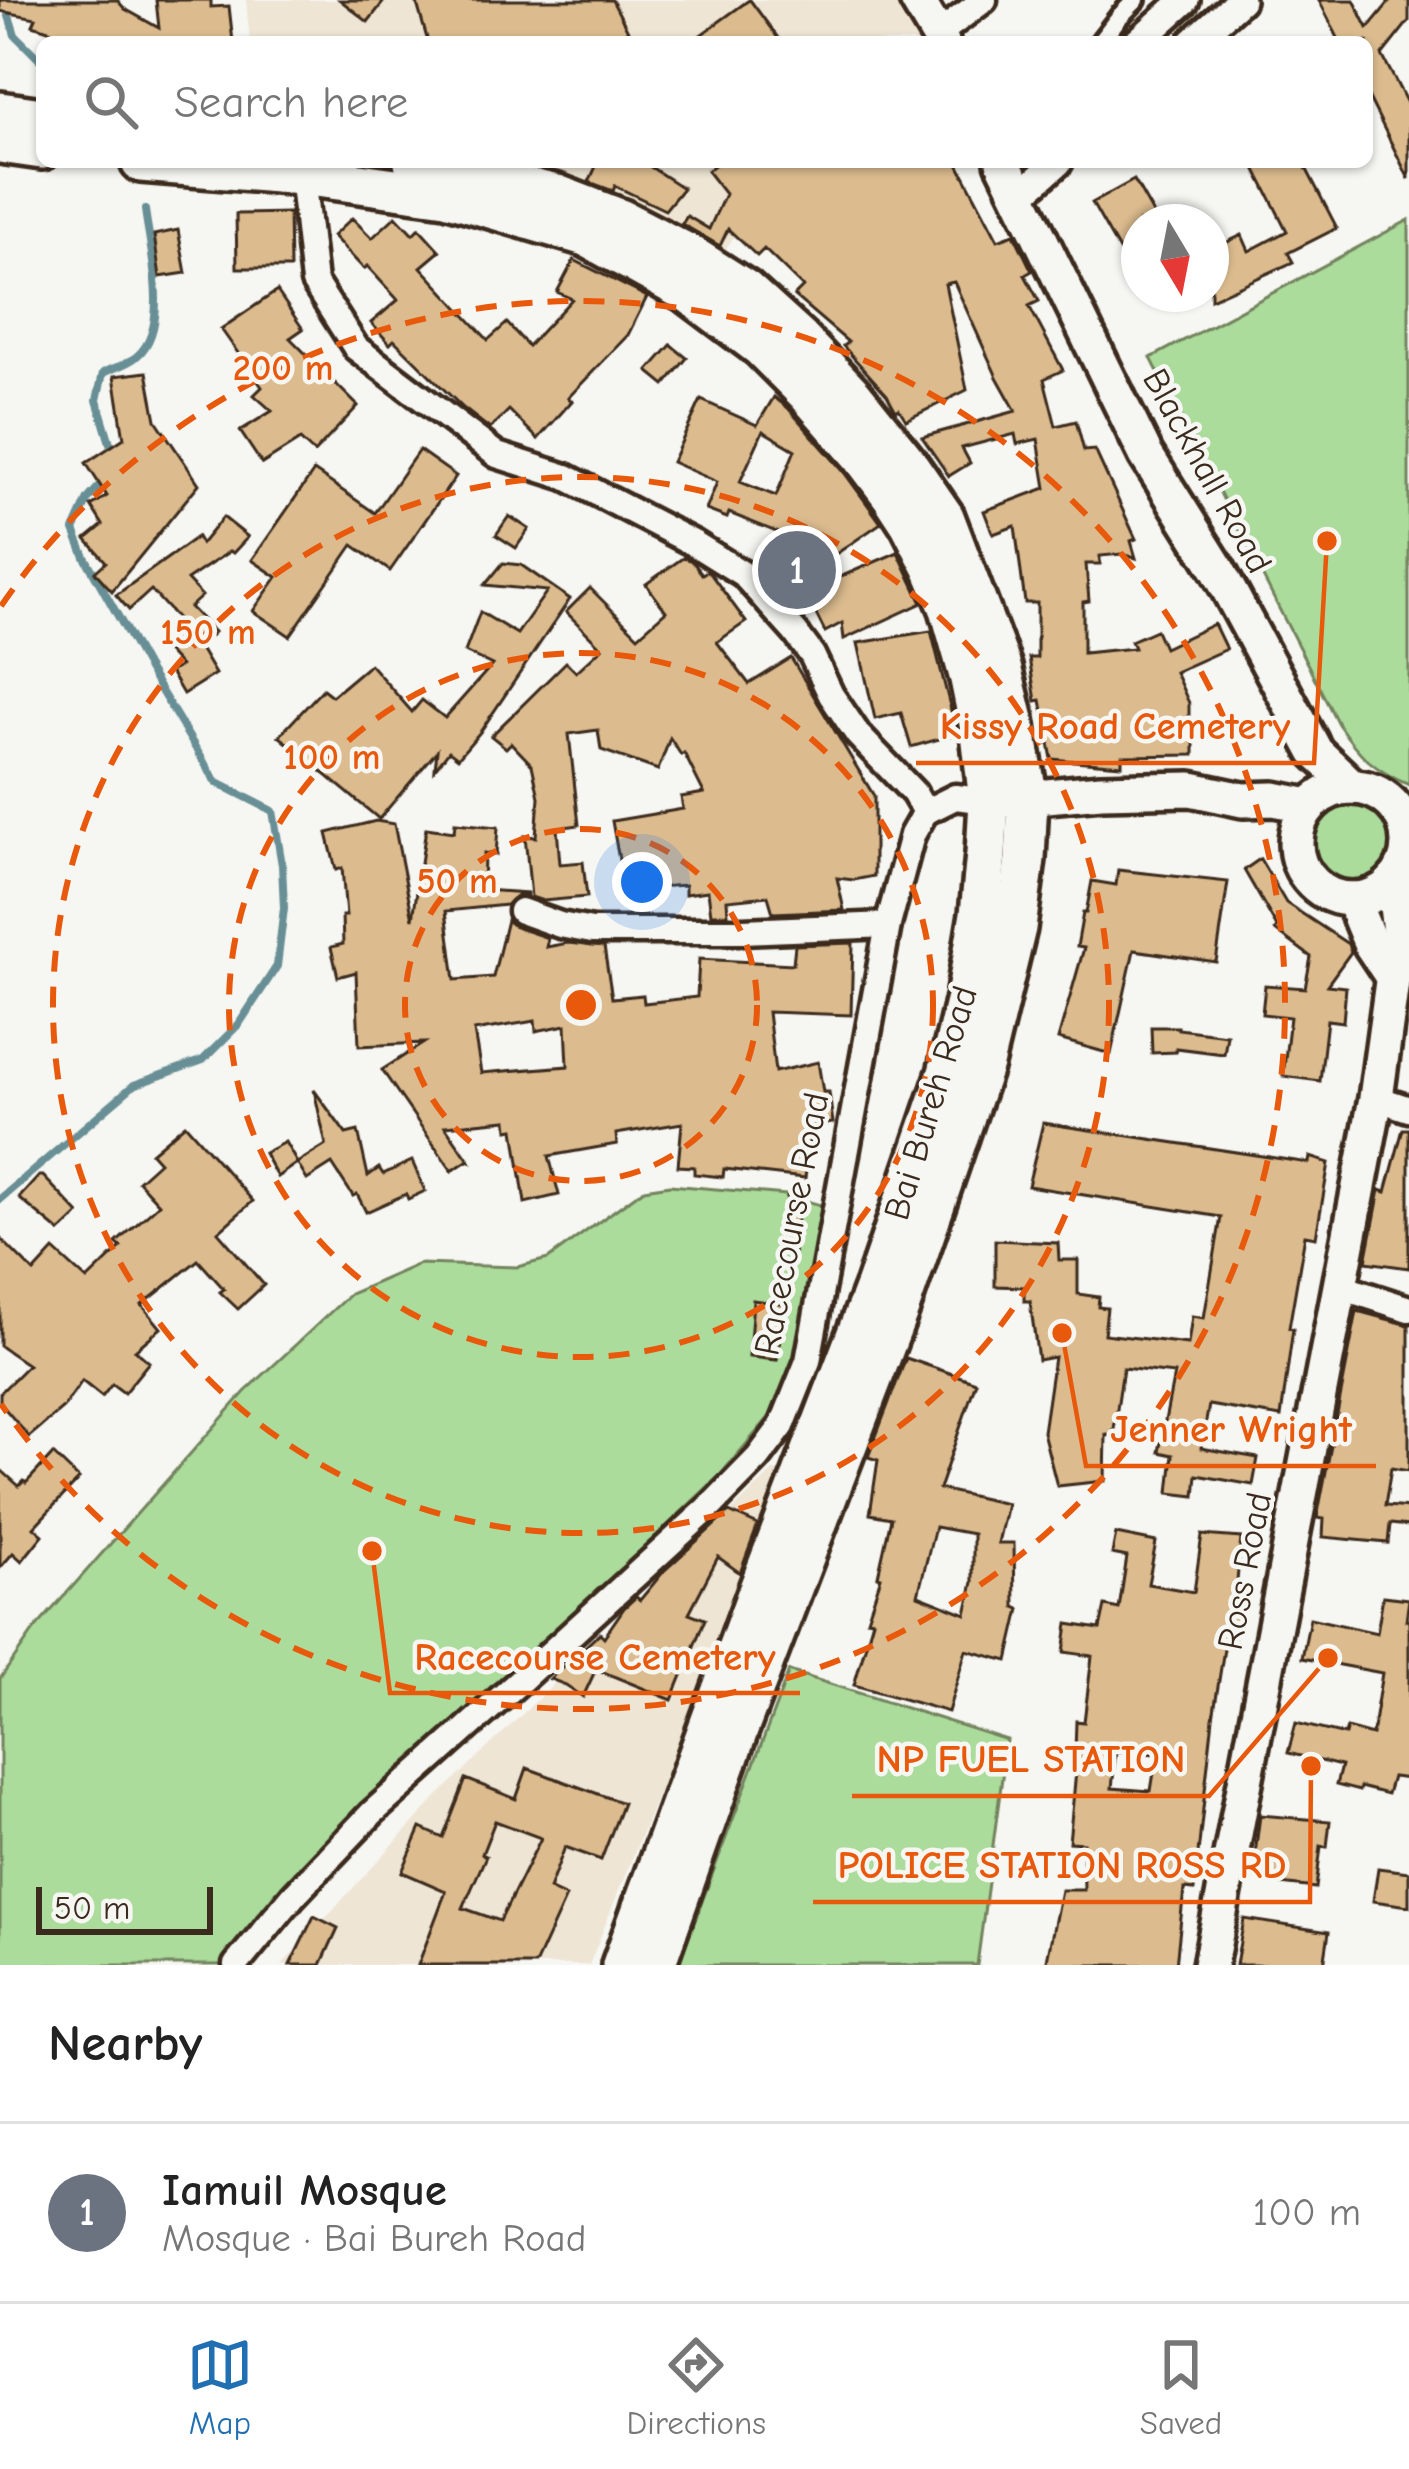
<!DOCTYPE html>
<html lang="en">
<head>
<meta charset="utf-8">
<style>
	:root { --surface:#fff; --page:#f2f2f2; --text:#222; --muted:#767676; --line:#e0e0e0; --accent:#1f6fb2 }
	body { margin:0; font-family:"Comic Neue",sans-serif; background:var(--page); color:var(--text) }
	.compass { position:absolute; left:1121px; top:204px; width:108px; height:108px; border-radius:50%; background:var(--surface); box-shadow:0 3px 9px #0004; rotate:170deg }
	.scale { position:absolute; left:36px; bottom:30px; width:177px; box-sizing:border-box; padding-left:12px; border:6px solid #3b2a1e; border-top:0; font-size:33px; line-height:42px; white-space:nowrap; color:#3b2a1e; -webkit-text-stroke:9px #f6f6f2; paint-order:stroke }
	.you { position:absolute; left:642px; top:882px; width:42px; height:42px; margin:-30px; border:9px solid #fff; border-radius:50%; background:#1a73e8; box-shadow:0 0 0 18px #1a73e833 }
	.badge { display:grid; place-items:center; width:78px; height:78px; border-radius:50%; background:var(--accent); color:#fff; font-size:39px; font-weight:700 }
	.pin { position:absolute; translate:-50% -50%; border:6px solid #fff; box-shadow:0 3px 12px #0006 }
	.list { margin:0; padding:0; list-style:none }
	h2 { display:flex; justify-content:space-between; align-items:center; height:156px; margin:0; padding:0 48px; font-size:51px }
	h2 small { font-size:39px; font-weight:400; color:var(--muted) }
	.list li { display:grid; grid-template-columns:78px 1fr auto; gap:36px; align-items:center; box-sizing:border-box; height:180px; padding:0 48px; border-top:3px solid var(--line) }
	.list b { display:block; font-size:45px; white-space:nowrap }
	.list p { margin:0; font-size:39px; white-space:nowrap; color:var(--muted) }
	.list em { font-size:39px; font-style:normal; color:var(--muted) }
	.icon { flex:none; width:66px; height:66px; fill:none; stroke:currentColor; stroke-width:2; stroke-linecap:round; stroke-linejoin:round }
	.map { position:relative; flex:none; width:1409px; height:1965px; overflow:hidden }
	.search { position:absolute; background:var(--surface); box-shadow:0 3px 9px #0004; left:36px; right:36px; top:36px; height:132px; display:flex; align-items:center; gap:30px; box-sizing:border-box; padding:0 42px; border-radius:18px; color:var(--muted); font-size:45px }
	.sheet { height:336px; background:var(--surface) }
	nav { display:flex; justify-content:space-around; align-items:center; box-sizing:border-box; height:168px; border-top:3px solid var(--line); background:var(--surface); font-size:33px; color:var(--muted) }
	nav a { display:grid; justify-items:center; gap:6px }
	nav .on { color:var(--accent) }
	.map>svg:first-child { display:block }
	.built { fill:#eee5d4 }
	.green { fill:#abdc9c; stroke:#73835d; stroke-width:3 }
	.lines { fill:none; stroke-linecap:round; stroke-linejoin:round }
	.stream { stroke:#688f95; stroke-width:8 }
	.building { fill:#dcbc8f; stroke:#3b2a1e; stroke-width:3; fill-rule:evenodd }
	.pedestrian-casing { stroke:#3b2a1e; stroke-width:26 }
	.minor-casing { stroke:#3b2a1e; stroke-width:33 }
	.tertiary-casing { stroke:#3b2a1e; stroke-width:36 }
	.secondary-casing { stroke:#3b2a1e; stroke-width:42 }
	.trunk-casing { stroke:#3b2a1e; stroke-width:48 }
	.pedestrian { stroke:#f6f6f2; stroke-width:16 }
	.minor { stroke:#f6f6f2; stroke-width:24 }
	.tertiary { stroke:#f6f6f2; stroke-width:27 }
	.secondary { stroke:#f6f6f2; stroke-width:33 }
	.trunk { stroke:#f6f6f2; stroke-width:39 }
	.ring { fill:none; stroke:#e8590c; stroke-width:6; stroke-dasharray:21 15 }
	.labels { text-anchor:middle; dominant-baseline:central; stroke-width:9; stroke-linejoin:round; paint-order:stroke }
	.street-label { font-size:36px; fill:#3b2a1e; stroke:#f6f6f2 }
	.centre { fill:#e8590c; stroke:#f6f6f2; stroke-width:6 }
	.ring-label { font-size:36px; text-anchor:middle; font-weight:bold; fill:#e8590c; stroke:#f6f6f2; stroke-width:9; stroke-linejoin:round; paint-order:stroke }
	.leader { fill:none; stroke:#e8590c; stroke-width:4.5 }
	.callout-dot { fill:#e8590c; stroke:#f6f6f2; stroke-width:4.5 }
	.callout-label { font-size:39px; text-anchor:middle; font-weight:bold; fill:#e8590c; stroke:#f6f6f2; stroke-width:9; stroke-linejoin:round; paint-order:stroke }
</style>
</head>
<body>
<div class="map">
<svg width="1409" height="1965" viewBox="0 0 1409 1965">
	<rect width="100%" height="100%" fill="#f6f6f2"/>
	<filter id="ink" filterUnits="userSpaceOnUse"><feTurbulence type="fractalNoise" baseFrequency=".00833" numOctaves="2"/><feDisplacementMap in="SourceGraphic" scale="24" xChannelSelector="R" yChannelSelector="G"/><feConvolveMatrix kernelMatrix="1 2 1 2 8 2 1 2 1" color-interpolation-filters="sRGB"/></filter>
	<g filter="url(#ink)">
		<g class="built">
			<path d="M246,0H909L928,42H250Z"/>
			<path d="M510,162H784L723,253Z"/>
			<path d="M773,1471L783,1472L788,1483L783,1504L657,1796L589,1965H282L438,1796Z"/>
		</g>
		<g class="green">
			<path d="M1409,220V785C1374,770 1359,755 1338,724L1151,358Z"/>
			<circle cx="1352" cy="843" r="41"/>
			<path d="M670,1185L786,1195L824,1206L807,1356L771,1415L721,1474L521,1665L227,1965H0V1679L35,1629L245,1392L350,1294L419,1264L517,1267L548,1259L644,1189Z"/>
			<path d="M789,1671L1007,1740L977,1965H678Z"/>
		</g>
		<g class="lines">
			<g class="stream">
				<path d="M4,0L15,35L42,62"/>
				<path d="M113,453L97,400L103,373C113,368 129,364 137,356C171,328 150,249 145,210"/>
				<path d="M0,1199L134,1085L203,1060L239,1024L277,966L284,908L282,865L273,811L216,782L146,666L85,557L74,530L88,499L105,480"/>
			</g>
		</g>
		<g class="building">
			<path d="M0,0H117L125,9L159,28L156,0H211V7L229,6L233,42H85L33,25L36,18L0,11Z"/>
			<path d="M340,0H385L368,22Z"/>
			<path d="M416,0H612L628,31L604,42H428Z"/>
			<path d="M750,0L781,42H691L749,0Z"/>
			<path d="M1319,0H1354L1368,28L1391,0H1409V21L1382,55L1409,107V179L1367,94V42H1340Z"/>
			<path d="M598,162H643L683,188L665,210L615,186L613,191L589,182Z"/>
			<path d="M718,162H957L998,240L1014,234L1032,271L1025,275L1039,301L1029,306L1063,370L1044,379L1056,426L1076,421L1084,451L1095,450L1136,539L1131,541L1136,558L1122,554L1100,556V564H1086L1089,601L1083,602V653L1134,648L1131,641L1156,630L1164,648L1214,624L1226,649L1175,672L1189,703V729H1194V755L1122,756V765L1052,759L1041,700L1036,701L1029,658H1037V603H1025L1015,526L993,534L984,511L1046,488L1038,439L1017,444L1015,434L962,448L970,463L949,476L922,437L1016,411L997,377L954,282L945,284L967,390L906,420L899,409L896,411L887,395L843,346L848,342L794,296L803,287L764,249L757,256L728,229L720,246L682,224L687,216L709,229L725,194L707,171Z"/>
			<path d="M1252,162H1303L1337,228L1288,253L1293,262L1211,299V250L1242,235L1249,251L1287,231Z"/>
			<path d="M1134,180L1158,222H1139V286L1092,203Z"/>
			<path d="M289,213L290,268H237L236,214Z"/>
			<path d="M396,216L413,234L419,228L440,251L421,267L488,340L507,323L528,346L572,299L557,292L574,260L647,297L628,335L568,398L572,401L538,439L509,410L490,429L463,408L394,340L390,344L371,323L398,300L367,266L364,269L333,236L352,218L372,238Z"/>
			<path d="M178,230L186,273L160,277L154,235Z"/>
			<path d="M277,291L303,329L290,338L358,406L314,453L300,440L262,464L240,431L272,411L254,395L262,387L221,329Z"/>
			<path d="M671,345L687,358L665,385L648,371Z"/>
			<path d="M147,372L156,420L199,484L112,591L95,572L106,562L86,539L103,525L91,506L107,496L86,463L124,438L114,376Z"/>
			<path d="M774,397L788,408L844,472L881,523L781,592L769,578L804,543L729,513L727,518L706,510L717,482L672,462L701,400L757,425ZM763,431L795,450L776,496L740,482Z"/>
			<path d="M419,450L456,476L390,571L353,545L290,636L253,611L277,577L252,560L314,471L375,513Z"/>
			<path d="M509,516L529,529L516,548L496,535Z"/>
			<path d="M223,517L248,537L233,553L230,551L187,580L202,596L190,607L214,632L199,647L215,674L183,694L170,672L180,666L159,643L181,623L151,590L129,610L116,595L197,537L201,544Z"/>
			<path d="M898,552L922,603L844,639L842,623L825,632L805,592Z"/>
			<path d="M684,557L693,562L702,574L707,571L710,573L746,622L717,642L749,684L791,658L874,796V876L854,880L837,878L844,910L773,913L768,896L727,900L728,914H711L708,891L685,894V885L658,887L657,866L621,871L612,821L683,809L681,797L704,793L684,753L681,755L670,738L658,770L601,750L598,730L569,734L579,825L557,828L560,864L583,862L587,897L543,901L531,897L525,836L536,837L539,797L532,765L511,743L506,748L491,736L566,662L576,672L602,648L566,612L590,588L638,636L666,611L646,584Z"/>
			<path d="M503,563L521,565L570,599L480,732L458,758L449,751L435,769L437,751L379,819L279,736L323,689L332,696L370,664L412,712L422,700L445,718L492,665L465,652L480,612L517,634L547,591L485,585Z"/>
			<path d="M931,631L957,734L911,747L901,713L875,719L858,643Z"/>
			<path d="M376,821L394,824L413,919L426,828L454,832L455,823L498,827L496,855L484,853L483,890L527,893V896L517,895L506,905L446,911L455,980L493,977L507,920L515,927L548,938L546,947L568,943L604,947L612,998L643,995L644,1003L697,997L699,959L793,964L795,945L853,943L851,1015L768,1012L775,1072L818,1062L823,1092H829L833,1123L811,1126L805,1178L724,1169L723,1177L694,1174V1167L678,1166L682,1123L616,1134L617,1144L549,1156L559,1195L525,1203L514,1129L508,1130L507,1120L445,1126L470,1162L467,1161L452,1171L382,1070L424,1043L359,1046L356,972L338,977L331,947L343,944L342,916H346L342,868L336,870L327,833ZM535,1021L536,1031L566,1025L568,1066L481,1073L474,1031Z"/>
			<path d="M1260,859L1286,903L1348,944L1351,952L1327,985L1346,987L1343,1022L1327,1020L1320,1081L1283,1076L1290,1017L1262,1014L1265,985L1305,988L1311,957L1275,930L1277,927L1244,870Z"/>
			<path d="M1118,870L1228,882L1216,962L1134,950L1111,1054L1058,1039L1084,948L1077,947L1083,913H1086L1092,881L1116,885Z"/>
			<path d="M1151,1027H1178V1029L1227,1035L1224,1054L1176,1048V1052L1152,1053Z"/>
			<path d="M314,1090L346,1134L358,1131L368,1176L379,1168L383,1174L412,1161L425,1191L408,1199L406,1194L366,1212L357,1194L353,1196L332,1164L307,1180L297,1163L326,1145Z"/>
			<path d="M1043,1123L1309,1163L1310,1157L1329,1163L1316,1237L1305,1235L1289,1328L1293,1329L1281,1417L1209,1405L1201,1448L1258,1458L1253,1485L1197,1475L1195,1496L1169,1493L1173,1455L1159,1452L1174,1374L1123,1368L1113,1436L1106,1435L1105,1481L1057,1486L1043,1432L1054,1357L1038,1360L1030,1301H1024V1287L995,1286V1240L1058,1243L1059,1260H1078V1294L1099,1297L1098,1307L1107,1308L1104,1334L1188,1344L1192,1316L1204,1318L1221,1217L1028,1186Z"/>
			<path d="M185,1124L253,1201L218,1232L264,1285L238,1309L220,1292L224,1289L198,1260L142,1305L161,1328L135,1350L149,1362L124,1393L112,1384L102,1397L82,1381L63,1408L29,1437L0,1403V1393L28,1365L0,1346V1238L34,1272L54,1250L87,1280L121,1247L116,1243L159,1204L138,1181L159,1162L151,1153Z"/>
			<path d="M1403,1129H1409V1268L1366,1262L1380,1190L1386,1192Z"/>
			<path d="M285,1142L297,1163L277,1177L264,1153Z"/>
			<path d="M39,1176H43L79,1214L60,1232L19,1198Z"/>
			<path d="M787,1197L798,1199L794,1256L776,1250Z"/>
			<path d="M753,1300L787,1305L777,1360L749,1357Z"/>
			<path d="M1357,1311L1409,1325V1471L1391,1468L1385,1506L1409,1508V1526L1390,1524L1388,1543L1323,1537L1324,1519L1317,1518Z"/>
			<path d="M906,1358L976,1382L939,1489L1007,1504L998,1543H1014L1015,1607L1020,1609L1008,1661L966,1650L948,1712L854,1685L873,1620L867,1619L881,1577L878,1576L891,1518L870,1514L878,1460L868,1457ZM935,1527L973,1534V1582L966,1614L918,1595Z"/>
			<path d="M53,1454L79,1479L34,1527L43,1535L22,1561L13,1553L0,1568V1469L19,1486L24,1481L26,1483Z"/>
			<path d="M729,1512L758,1525L740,1573L718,1557L689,1613L705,1619L672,1700L596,1669L583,1697L566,1685L550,1679L600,1633L604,1637L624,1608L636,1597L640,1600L664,1571Z"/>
			<path d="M1116,1534L1156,1542L1148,1584L1194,1592L1202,1535L1241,1538L1236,1592H1242L1234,1638L1226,1636L1213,1718L1194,1890L1184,1889L1176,1965H1046L1061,1890H1084L1083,1843L1069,1842L1078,1751H1075L1076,1721L1084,1722L1092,1656L1064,1652L1068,1624L1100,1629L1105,1606L1119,1609L1127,1557L1112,1554ZM1116,1751L1157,1754L1151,1791L1112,1788Z"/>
			<path d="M1383,1596L1409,1599L1406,1620H1409V1779L1392,1777L1387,1794L1360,1787L1359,1791L1336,1785L1341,1766L1288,1753L1296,1723L1345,1735L1347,1728L1372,1735L1382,1673L1302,1658L1310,1618L1377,1633Z"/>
			<path d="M527,1768L623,1803L601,1860L565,1847L549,1889L566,1897L535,1965H418L446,1891L402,1872L421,1828L443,1838L466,1779L516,1799ZM495,1821L541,1838L500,1921L463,1908L486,1856L482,1854Z"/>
			<path d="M1260,1815L1330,1821L1327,1847L1321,1846L1316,1888L1271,1883V1880L1252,1878Z"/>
			<path d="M1378,1868L1409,1872V1906L1373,1901Z"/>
			<path d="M314,1916L338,1928L321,1965H290Z"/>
			<path d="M1244,1919L1329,1932L1324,1965H1236Z"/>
		</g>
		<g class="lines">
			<g class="pedestrian-casing">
				<path id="pedestrian" d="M1100,42L1120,16L1136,0"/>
			</g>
			<g class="minor-casing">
				<g id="minor">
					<path d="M938,34L984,0"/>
					<path d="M302,175L314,282L356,348L497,455L566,477L695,544L743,574L795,632L812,655L831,695L858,735L914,793L925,812"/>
					<path d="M521,911L560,925L592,931H743L888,925"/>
					<path d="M1376,1098L1409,1109"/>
					<path d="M1338,1286L1409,1309"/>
					<path d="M236,1965L293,1896L372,1813L521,1680L711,1506L758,1458L782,1426L808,1361L888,925L912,835L925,812L955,797L989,801"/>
				</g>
			</g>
			<g class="tertiary-casing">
				<g id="tertiary">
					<path d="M1138,42L1185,0"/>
					<path d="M1193,42L1240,0"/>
					<path d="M1019,196L1058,162"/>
				</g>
			</g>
			<g class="secondary-casing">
				<g id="secondary">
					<path d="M917,0L942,42"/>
					<path d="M1003,162L1146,455L1217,568L1316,752L1353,787"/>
					<circle cx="1352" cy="843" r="56"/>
					<path d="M1003,800L1101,791L1191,789L1243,800L1274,799L1309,806"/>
					<path d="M1352,899L1371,945L1393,978"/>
					<path d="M1210,1965L1376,1098L1399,931L1393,881"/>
				</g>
			</g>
			<g class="trunk-casing">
				<g id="trunk">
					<path d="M0,112L42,118"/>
					<path d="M0,143L42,149"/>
					<path d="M141,162L302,175L446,195L586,236L689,293L761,347L806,392L863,457L893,497L910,523L934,570L950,609L970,679L981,733L989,801L986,854L980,914L966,998L948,1073L876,1284L756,1597L622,1965"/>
					<path d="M414,162L557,195L622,220L690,255L745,290L799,339L853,396L906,462L944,517L1001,667L1014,720L1028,799L1025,859L1016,928L983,1064L900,1306L738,1730L655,1965"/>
				</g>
			</g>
			<use href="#pedestrian" class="pedestrian"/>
			<use href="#minor" class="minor"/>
			<use href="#tertiary" class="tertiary"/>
			<use href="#secondary" class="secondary"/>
			<use href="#trunk" class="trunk"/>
		</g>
	</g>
	<g class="ring">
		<circle cx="581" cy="1005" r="176"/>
		<circle cx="581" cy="1005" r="352"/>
		<circle cx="581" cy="1005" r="528"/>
		<path d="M1 606A704 704 0 1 1 1 1404"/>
	</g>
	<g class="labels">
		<g class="street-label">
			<text transform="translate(1207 471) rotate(61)">Blackhall Road</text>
			<text transform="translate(931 1103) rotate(-73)">Bai Bureh Road</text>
			<text transform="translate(792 1224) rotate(-79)">Racecourse Road</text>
			<text transform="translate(1245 1571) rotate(-79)">Ross Road</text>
		</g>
	</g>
	<circle cx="581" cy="1005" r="18" class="centre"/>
	<g class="ring-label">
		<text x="283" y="380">200 m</text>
		<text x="208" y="644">150 m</text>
		<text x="332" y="769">100 m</text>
		<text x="457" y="893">50 m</text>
	</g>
	<path class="leader" d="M1327 541L1314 763H916M1062 1333L1086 1466H1376M372 1551L390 1693H800M1328 1658L1209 1796H852M1311 1766L1310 1902H813"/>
	<g class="callout-dot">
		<circle cx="1327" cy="541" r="12"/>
		<circle cx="1062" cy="1333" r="12"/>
		<circle cx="372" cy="1551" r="12"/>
		<circle cx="1328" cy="1658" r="12"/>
		<circle cx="1311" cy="1766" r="12"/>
	</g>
	<g class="callout-label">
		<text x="1115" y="739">Kissy Road Cemetery</text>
		<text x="1231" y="1442">Jenner Wright</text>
		<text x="595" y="1670">Racecourse Cemetery</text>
		<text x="1031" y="1772">NP FUEL STATION</text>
		<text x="1062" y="1878">POLICE STATION ROSS RD</text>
	</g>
</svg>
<svg class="compass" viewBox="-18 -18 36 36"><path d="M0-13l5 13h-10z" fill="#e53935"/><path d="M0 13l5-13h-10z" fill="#767676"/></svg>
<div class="scale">50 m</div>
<div class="you"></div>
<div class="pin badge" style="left:797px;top:570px;background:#6b7280">1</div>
<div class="search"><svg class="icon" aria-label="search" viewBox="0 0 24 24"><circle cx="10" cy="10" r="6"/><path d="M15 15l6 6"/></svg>Search here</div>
</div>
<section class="sheet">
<h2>Nearby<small></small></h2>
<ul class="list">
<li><span class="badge" style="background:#6b7280">1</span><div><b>Iamuil Mosque</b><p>Mosque · Bai Bureh Road</p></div><em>100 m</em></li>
</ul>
</section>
<nav>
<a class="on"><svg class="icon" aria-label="map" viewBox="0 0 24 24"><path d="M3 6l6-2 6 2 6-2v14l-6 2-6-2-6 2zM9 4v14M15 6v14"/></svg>Map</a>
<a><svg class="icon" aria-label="directions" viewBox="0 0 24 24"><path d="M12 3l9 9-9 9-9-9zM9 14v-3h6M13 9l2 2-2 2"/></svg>Directions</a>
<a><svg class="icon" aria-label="saved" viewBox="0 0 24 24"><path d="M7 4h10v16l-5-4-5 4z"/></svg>Saved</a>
</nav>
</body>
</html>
